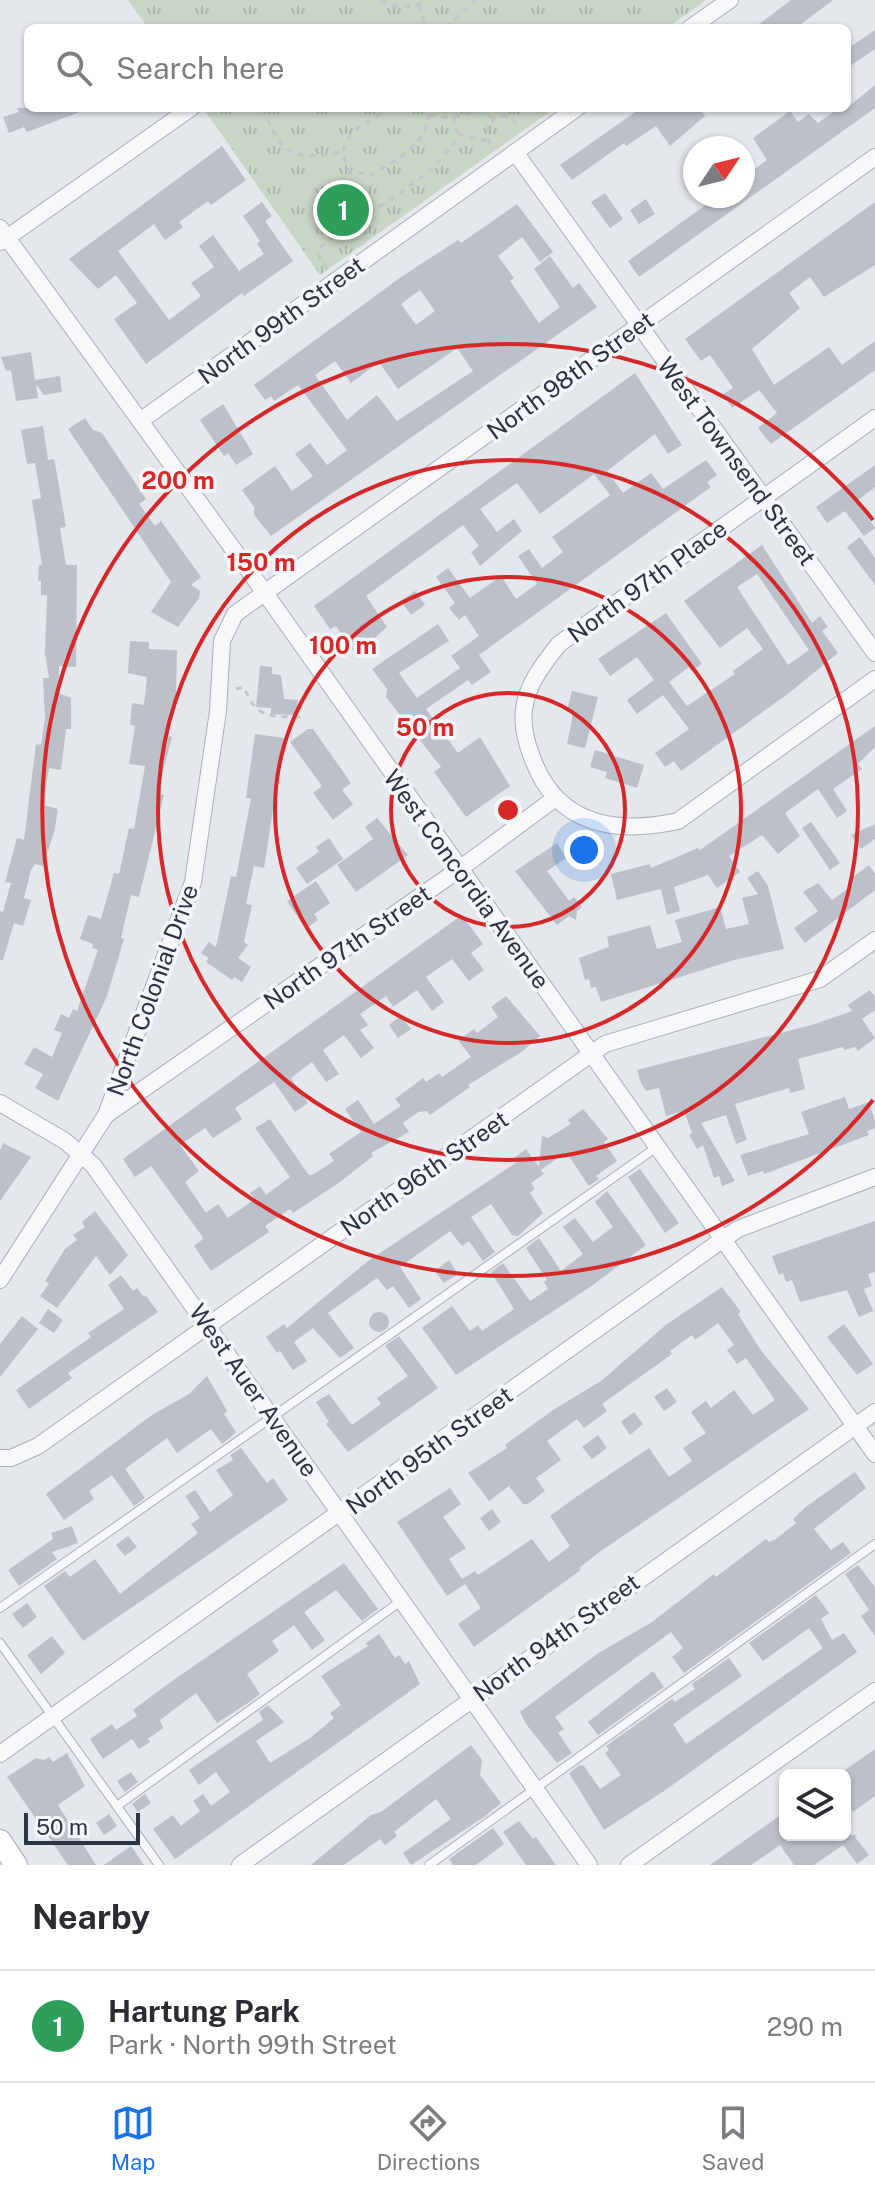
<!DOCTYPE html>
<html lang="en">
<head>
<meta charset="utf-8">
<style>
	:root { --surface:#fff; --page:#f7f7f7; --text:#2b2b33; --muted:#7c7c81; --line:#e1e1e2; --accent:#1a73e8 }
	body { margin:0; font-family:"Public Sans",sans-serif; background:var(--page); color:var(--text) }
	.controls { position:absolute; right:24px; bottom:24px; display:grid; overflow:hidden; border-radius:12px; box-shadow:0 2px 6px #0004 }
	.controls button { width:72px; height:72px; display:grid; place-items:center; padding:0; border:0; border-bottom:2px solid var(--line); background:var(--surface); color:var(--text); font:40px sans-serif }
	.compass { position:absolute; left:683px; top:136px; width:72px; height:72px; border-radius:50%; background:var(--surface); box-shadow:0 2px 6px #0004; rotate:55deg }
	.scale { position:absolute; left:24px; bottom:20px; width:116px; box-sizing:border-box; padding-left:8px; border:4px solid #2b3445; border-top:0; font-size:22px; line-height:28px; white-space:nowrap; color:#2b3445; -webkit-text-stroke:6px #f4f6f9; paint-order:stroke }
	.you { position:absolute; left:584px; top:850px; width:28px; height:28px; margin:-20px; border:6px solid #fff; border-radius:50%; background:#1a73e8; box-shadow:0 0 0 12px #1a73e833 }
	.badge { display:grid; place-items:center; width:52px; height:52px; border-radius:50%; background:var(--accent); color:#fff; font-size:26px; font-weight:700 }
	.pin { position:absolute; translate:-50% -50%; border:4px solid #fff; box-shadow:0 2px 8px #0006 }
	.list { margin:0; padding:0; list-style:none }
	h2 { display:flex; justify-content:space-between; align-items:center; height:104px; margin:0; padding:0 32px; font-size:34px }
	h2 small { font-size:26px; font-weight:400; color:var(--muted) }
	.list li { display:grid; grid-template-columns:52px 1fr auto; gap:24px; align-items:center; box-sizing:border-box; height:112px; padding:0 32px; border-top:2px solid var(--line) }
	.list b { display:block; font-size:30px; white-space:nowrap }
	.list p { margin:0; font-size:26px; white-space:nowrap; color:var(--muted) }
	.list em { font-size:26px; font-style:normal; color:var(--muted) }
	.icon { flex:none; width:44px; height:44px; fill:none; stroke:currentColor; stroke-width:2; stroke-linecap:round; stroke-linejoin:round }
	.map { position:relative; flex:none; width:875px; height:1865px; overflow:hidden }
	.search { position:absolute; background:var(--surface); box-shadow:0 2px 6px #0004; left:24px; right:24px; top:24px; height:88px; display:flex; align-items:center; gap:20px; box-sizing:border-box; padding:0 28px; border-radius:12px; color:var(--muted); font-size:30px }
	.sheet { height:216px; background:var(--surface) }
	nav { display:flex; justify-content:space-around; align-items:center; box-sizing:border-box; height:112px; border-top:2px solid var(--line); background:var(--surface); font-size:22px; color:var(--muted) }
	nav a { display:grid; justify-items:center; gap:4px }
	nav .on { color:var(--accent) }
	.map>svg:first-child { display:block }
	.park { fill:url(#park-tufts) }
	.building { fill:#bbc0ca; fill-rule:evenodd }
	.lines { fill:none; stroke-linecap:round; stroke-linejoin:round }
	.lane-casing { stroke:#a9aeb7; stroke-width:10 }
	.street-casing { stroke:#a9aeb7; stroke-width:18 }
	.secondary-casing { stroke:#a9aeb7; stroke-width:24 }
	.path { stroke:#c2c5cb; stroke-width:3; stroke-dasharray:6 6; stroke-linecap:butt }
	.lane { stroke:#f7f8fa; stroke-width:8 }
	.street { stroke:#f7f8fa; stroke-width:16 }
	.secondary { stroke:#fff; stroke-width:22 }
	.ring { fill:none; stroke:#d62828; stroke-width:4 }
	.labels { text-anchor:middle; dominant-baseline:central; stroke-width:7; stroke-linejoin:round; paint-order:stroke }
	.street-label { font-size:24px; fill:#2b3445; stroke:#f4f6f9 }
	.centre { fill:#d62828; stroke:#f4f6f9; stroke-width:4 }
	.ring-label { font-size:24px; text-anchor:middle; font-weight:bold; fill:#d62828; stroke:#f4f6f9; stroke-width:7; stroke-linejoin:round; paint-order:stroke }
</style>
</head>
<body>
<div class="map">
<svg width="875" height="1865" viewBox="0 0 875 1865">
	<defs>
		<pattern id="park-tufts" width="24" height="20" patternUnits="userSpaceOnUse" patternTransform="scale(2)"><rect width="24" height="20" fill="#c9d6c5"/><path d="M3 7l-1-3M5 7V3M7 7l1-3M15 17l-1-3M17 17v-4M19 17l1-3" fill="none" stroke="#adb8ab"/></pattern>
	</defs>
	<rect width="100%" height="100%" fill="#e4e7ec"/>
	<g class="park">
		<path d="M128,0H706L667,28H148Z"/>
		<path d="M203,108H555L320,275Z"/>
	</g>
	<g class="building">
		<path d="M791,0H833L796,28H754Z"/>
		<path d="M875,30V49L847,68V49Z"/>
		<path d="M875,85V108L639,277L628,261L718,196H743V177L767,160L753,138L790,111L798,122L809,114L818,123L839,108H847Z"/>
		<path d="M17,108H88V109L27,132L24,127L9,133L3,117L19,112Z"/>
		<path d="M641,108H699L705,116L670,146L656,126L626,146L624,143L572,180L560,165Z"/>
		<path d="M222,146L246,180L211,205L208,201L179,222L183,227L165,240L154,224L118,251L169,320L201,296L191,283L214,267L199,246L213,235L239,271L264,254L257,244L260,241L243,216L262,202L272,216L265,221L293,261L244,296L242,293L146,364L114,319L137,303L116,275L98,289L69,259Z"/>
		<path d="M605,193L623,219L610,228L591,202Z"/>
		<path d="M646,199L655,214L639,224L630,210Z"/>
		<path d="M875,202V265L824,297L810,277L789,293L800,308L752,349L774,385L829,347L842,365L875,341V370L771,444L758,428L777,413L759,390L732,408L723,394L733,388L710,355L701,361L685,339Z"/>
		<path d="M517,204L553,252L540,262L522,237L498,256L514,278L510,281L539,323L560,307L534,269L550,256L573,288L579,283L597,307L271,536L254,515V507L242,490L275,466L292,491L313,476L295,454L310,443L327,465L347,450L298,385L274,401L271,396L265,400L254,385L401,277L458,240L461,243ZM420,290L435,311L416,325L401,304ZM457,348L473,371L397,421L377,395L347,420L315,375L335,361L351,383L379,362L398,389Z"/>
		<path d="M31,352L35,380L60,376L62,392L44,395L36,384L38,398L16,401L11,370L6,371L1,357Z"/>
		<path d="M635,373L682,445L668,454L655,434L607,471L623,493L651,473L663,489L706,460L717,475L707,482L711,487L479,655L491,672L472,685L468,680L426,709L458,753L480,737L510,786L466,817L434,772L441,767L386,697L387,689L372,669L438,624L449,641L399,673L417,698L460,668L451,656L479,636L465,615L459,620L449,608L455,603L436,577L448,568L470,598L501,576L516,599L537,584L518,556L529,549L542,568L563,552L552,537L610,495L594,474L540,514L517,483L480,509L497,532L514,519L522,531L480,566L471,552L479,546L463,525L366,596L387,627L356,655L336,626L330,629L314,606Z"/>
		<path d="M223,404L253,454L236,465L228,453L224,456L200,420Z"/>
		<path d="M85,418L93,430L102,433L146,499L139,504L155,526L161,521L201,577L191,585L200,591L199,598L178,627L151,612L171,582L68,429Z"/>
		<path d="M43,426L48,460L54,459L57,474L66,527L60,528L66,565H77L76,667L59,666V693L71,698V729H66L61,770L49,768L43,805L58,809L54,833L43,866L35,864L31,870L24,898L31,900L23,926L14,923L3,960H0V911L3,912L11,883L5,882L17,838L24,840L36,744L41,745L45,718L43,678H49L45,653L47,595H41V581H38L39,565H42L32,500L41,498L35,463L27,464L21,430Z"/>
		<path d="M875,465V487L857,501L875,528L864,536L845,511L827,523L816,507Z"/>
		<path d="M860,537L875,558V585L847,547Z"/>
		<path d="M762,545L812,623L820,616L828,627L822,631L838,653L789,693L681,771L674,761L665,767L655,753L689,729L663,695L637,714L627,700L654,680L637,657L610,676L598,659L666,613L702,664L691,671L689,667L669,682L687,706L735,674L733,671L763,649L747,628L720,648L684,601ZM757,574L809,650L788,665L737,587Z"/>
		<path d="M415,591L425,605L411,615L401,601Z"/>
		<path d="M130,641L149,642V649L177,650L176,698L168,736L172,737L157,794L164,795L139,897L131,895L121,938L124,939L107,996L58,1101L35,1088L43,1074L24,1064L34,1047L52,1057L62,1033L54,1030L61,1014L69,1018L73,1009L77,1011L98,950L92,948L93,944L80,939L88,915L101,919L114,873L119,874L129,828L134,829L145,766L129,764L135,726L130,725L132,703L144,705L147,677L128,673Z"/>
		<path d="M260,666L272,667V674L281,675L284,699L298,700L297,715L271,714V708L256,707Z"/>
		<path d="M572,691L598,697L585,748L567,744L572,720V710L567,709Z"/>
		<path d="M875,726V747L858,764L862,769L833,789L847,811L837,818L818,789L785,813L800,836L778,854L762,835L729,856L740,872L717,888L708,875L674,887L680,911L667,915L661,889L617,900L611,874L650,864L651,868L698,848L700,850Z"/>
		<path d="M308,729H313L351,783L342,790L353,804L333,820L313,793L322,786L290,742Z"/>
		<path d="M255,734L284,738L264,868L254,866L246,904L252,905L244,942L248,945L238,958L251,967L242,982L234,977L232,980L206,962L209,958L201,953L209,942L216,947L231,876L236,877L251,798H246Z"/>
		<path d="M595,750L644,765L637,788L605,778L607,772L590,767Z"/>
		<path d="M377,818L408,855L356,892L337,865L373,839L365,827Z"/>
		<path d="M811,822L840,863L830,870L802,828Z"/>
		<path d="M875,824V839L861,849L851,835Z"/>
		<path d="M329,838L343,859L307,884L296,868L319,852L316,847Z"/>
		<path d="M557,843L566,858L547,871L569,901L574,897L582,907L577,911L576,920L569,916L557,925L515,871Z"/>
		<path d="M869,865L875,874V890L805,943L794,928L818,911L803,892L818,883L832,900L853,885L849,880Z"/>
		<path d="M758,871L768,886L784,949L734,960L601,1002L596,987L591,988L589,979L585,980L579,958L609,947L607,937L650,925L657,949L682,942L675,920L720,907L726,929L749,924L742,898L758,894L747,878Z"/>
		<path d="M316,881L330,903L314,914L318,920L306,929L287,901Z"/>
		<path d="M462,915L483,944L471,953L484,970L469,981L452,959L426,977L444,1002L432,1011L417,990L393,1007L386,996L360,1014L368,1025L360,1030L374,1048L361,1058L344,1035L323,1050L339,1074L326,1082L312,1062L291,1078L308,1103L295,1112L274,1082L235,1108L242,1119L213,1138L205,1128L180,1145L199,1171L185,1182L206,1213L218,1204L228,1218L255,1199L250,1193L260,1186L266,1195L290,1177L255,1128L270,1119L308,1174L312,1175L334,1161L329,1154L361,1132L345,1109L358,1100L374,1124L401,1106L395,1099L423,1078L426,1082L439,1073L442,1077L471,1057L458,1040L474,1029L477,1033L498,1017L491,1007L506,996L540,1036L523,1051L468,1085L470,1087L430,1115L427,1111L418,1112L403,1123L409,1132L371,1153L373,1156L340,1182L293,1213L290,1209L265,1226L269,1232L211,1271L194,1246L203,1239L202,1236L151,1166L135,1177L123,1159Z"/>
		<path d="M870,990L875,997V1010L862,1019L875,1038L858,1051L855,1047L844,1050L843,1047L798,1059L805,1089L790,1093L789,1088L735,1104L747,1140L736,1144L726,1115L701,1123L735,1181L722,1186L719,1176L714,1178L703,1145L697,1149L689,1135L692,1133L684,1111L666,1116L659,1088L646,1091L641,1083L637,1070L815,1024L852,1011L848,1005Z"/>
		<path d="M401,1016L411,1029L398,1038L389,1025Z"/>
		<path d="M845,1097L849,1109L869,1102L875,1121V1128L867,1131L869,1135L764,1174L763,1171L748,1176L740,1155L809,1134L801,1112Z"/>
		<path d="M583,1109L608,1139L604,1142L617,1161L596,1176L599,1179L589,1186L566,1152L541,1170L544,1174L531,1183L535,1189L530,1193L543,1213L518,1236L512,1235L491,1204L471,1217L495,1252L483,1261L469,1241L462,1246L450,1231L400,1267L421,1299L409,1308L393,1286L387,1290L377,1278L328,1313L354,1348L340,1358L313,1328L294,1342L307,1361L293,1370L280,1351L277,1353L266,1337L284,1324L287,1328L368,1261L517,1162L514,1158L526,1149L539,1167L542,1136L548,1138L571,1124L568,1120Z"/>
		<path d="M3,1143L31,1157L0,1201V1150Z"/>
		<path d="M640,1169L679,1223L665,1233L628,1177Z"/>
		<path d="M607,1191L646,1245L593,1285L456,1375L422,1328L452,1306L470,1331L478,1325L482,1331L514,1309L491,1272L503,1263L530,1301L548,1289L544,1282L547,1280L526,1248L539,1238L561,1271L583,1254L563,1227L575,1218L593,1242L613,1227L595,1202Z"/>
		<path d="M95,1211L128,1255L110,1275L96,1256L57,1308L40,1296L49,1284L45,1281L65,1249L77,1240L73,1235L85,1227L82,1222Z"/>
		<path d="M875,1221V1272L868,1274L872,1286L864,1289L873,1311L859,1317L847,1290L800,1302L792,1280L786,1282L783,1273L779,1275L772,1256Z"/>
		<path d="M449,1260L458,1274L444,1283L435,1271Z"/>
		<path d="M121,1275L133,1291L137,1288L144,1297L146,1296L158,1312L68,1373L72,1378L29,1409L16,1390L91,1337L88,1333L124,1309L108,1285Z"/>
		<path d="M722,1287L741,1312L738,1314L760,1349L809,1409L601,1551L579,1568L581,1570L474,1647L458,1624L481,1608L465,1584L447,1596L397,1522L450,1488L461,1504L443,1517L466,1548L449,1559L462,1579L475,1571L478,1575L532,1539L549,1562L570,1546L550,1516L576,1497L649,1448L669,1477L692,1461L683,1448L706,1433L691,1412L706,1401L711,1408L734,1390L753,1415L775,1400L746,1358L737,1364L727,1350L734,1345L718,1323L695,1340L692,1335L670,1351L672,1354L602,1404L607,1411L584,1428L577,1419L547,1441L561,1460L536,1478L545,1491L528,1504H523L509,1486L489,1501L468,1473L507,1448L505,1445L553,1410L601,1381L667,1324Z"/>
		<path d="M48,1309L63,1320L54,1333L39,1323Z"/>
		<circle cx="379" cy="1322" r="10"/>
		<path d="M22,1316L38,1329L0,1377V1344Z"/>
		<path d="M844,1324L873,1364L857,1375L827,1337Z"/>
		<path d="M399,1336L438,1388L348,1452L326,1424L329,1422L316,1402L329,1394L352,1425L381,1404L377,1398L408,1376L385,1346Z"/>
		<path d="M207,1376L227,1411L224,1414L236,1432L232,1436L222,1444L211,1429L177,1453L167,1438L125,1469L145,1498L134,1506L112,1475L89,1491L94,1499L64,1520L46,1494L152,1415L189,1394Z"/>
		<path d="M667,1388L677,1402L664,1411L654,1397Z"/>
		<path d="M634,1412L643,1424L630,1435L621,1422Z"/>
		<path d="M598,1435L607,1448L592,1459L582,1447Z"/>
		<path d="M241,1448L267,1483L273,1478L288,1500L83,1641L44,1586L65,1571L70,1577L95,1559L120,1594L198,1533L191,1524L200,1518L185,1496L195,1490L210,1512L233,1495L216,1470L233,1460L230,1455Z"/>
		<path d="M855,1472L866,1488L814,1529L831,1550L843,1542L851,1553L684,1673L672,1657L683,1648L671,1632L555,1717L564,1729L558,1733L572,1753L557,1763L526,1724L520,1712L597,1654L652,1622L714,1574L716,1577L766,1539L769,1542L776,1539L796,1523L793,1519L807,1506Z"/>
		<path d="M492,1509L501,1522L489,1531L480,1518Z"/>
		<path d="M72,1526L78,1543L52,1552L57,1559L19,1586L8,1570L53,1539L51,1533Z"/>
		<path d="M128,1536L137,1547L125,1556L116,1545Z"/>
		<path d="M344,1563L378,1609L362,1621L336,1590L304,1612L325,1640L312,1650L294,1625L272,1641L279,1651L247,1674L260,1694L251,1701L217,1723L196,1693L160,1720L163,1728L148,1739L150,1742L139,1749L132,1739L103,1759L90,1739L112,1724L116,1730L137,1716L133,1710L172,1681Z"/>
		<path d="M858,1565L875,1587V1636L861,1616L869,1610L845,1574Z"/>
		<path d="M816,1595L829,1613L821,1619L832,1640L844,1633L857,1652L664,1791L604,1830L569,1773L580,1765L584,1766L600,1789L621,1775L605,1753L609,1750L606,1746L672,1699L675,1702L695,1689L692,1684L729,1658L742,1676L673,1724L686,1744L792,1670L823,1648L809,1628L763,1661L749,1643Z"/>
		<path d="M27,1603L37,1617L23,1628L12,1614Z"/>
		<path d="M379,1634L395,1658L399,1655L405,1664L409,1661L420,1684L175,1859L153,1829L173,1815L181,1826L200,1811L193,1801L203,1794L211,1806L230,1792L216,1772L199,1785L189,1770L263,1720L259,1712L268,1705L284,1722L256,1741L270,1763L310,1738L334,1718L330,1713L341,1705L321,1676L368,1646L366,1643Z"/>
		<path d="M52,1636L65,1653L41,1674L27,1655Z"/>
		<path d="M653,1671L664,1687L598,1735L588,1722Z"/>
		<path d="M471,1745L482,1760L480,1775L501,1803L484,1817L411,1865L403,1853L451,1819L436,1799L394,1832L397,1836L385,1845L380,1839L344,1865H311L371,1815L381,1812Z"/>
		<path d="M875,1749V1796L853,1812L845,1801V1770Z"/>
		<path d="M67,1753L85,1786L58,1805L96,1865H68L7,1777L36,1758L44,1760L49,1757L53,1762Z"/>
		<path d="M131,1772L138,1782L125,1792L117,1781Z"/>
		<path d="M145,1794L151,1803L138,1812L132,1804Z"/>
		<path d="M785,1812V1835H857L855,1837L869,1855L857,1864L843,1845L814,1865H794L780,1845L751,1865H710Z"/>
		<path d="M109,1814L117,1826L104,1835L96,1823Z"/>
		<path d="M519,1821L533,1839L536,1837L556,1865H526L503,1832Z"/>
		<path d="M493,1828L504,1844L476,1865H453L449,1859Z"/>
		<path d="M131,1846L144,1865H104Z"/>
	</g>
	<g class="lines">
		<g class="lane-casing">
			<g id="lane">
				<path d="M0,1608L657,1147"/>
				<path d="M0,1643L159,1865"/>
				<path d="M117,1806L401,1601"/>
				<path d="M429,1865L875,1544"/>
			</g>
		</g>
		<g class="street-casing">
			<g id="street">
				<path d="M690,28L730,0"/>
				<path d="M515,152L875,653"/>
				<path d="M0,228L265,593L875,1454"/>
				<path d="M1,242L191,108"/>
				<path d="M875,418L559,644C544,663 527,684 524,709C522,725 526,742 532,757C556,825 614,835 678,821L875,679"/>
				<path d="M140,421L577,108"/>
				<path d="M0,1103L65,1141L93,1165L589,1865"/>
				<path d="M106,1115L461,868L554,799"/>
				<path d="M0,1280L106,1115L193,882L218,711L222,641L235,614L875,157"/>
				<path d="M0,1458H11L38,1446L605,1044L820,979L875,940"/>
				<path d="M0,1754L722,1240L738,1229L875,1177"/>
				<path d="M240,1865L875,1412"/>
				<path d="M629,1865L875,1691"/>
			</g>
		</g>
		<g class="secondary-casing">
			<path id="secondary" d="M0,1841L16,1865"/>
		</g>
		<g class="path">
			<path d="M381,0C393,8 405,7 419,5L420,0"/>
			<path d="M419,5L426,28"/>
			<path d="M446,28L476,0"/>
			<path d="M263,108C281,155 292,161 341,152"/>
			<path d="M391,108C366,123 330,137 349,171L371,175C397,159 425,147 429,115"/>
			<path d="M420,108C442,125 460,115 483,110L493,119"/>
			<path d="M458,134L488,141"/>
			<path d="M490,144L487,128L495,117L508,116L518,124"/>
			<path d="M327,269L318,254L321,247C360,214 437,181 458,134L451,108"/>
			<path d="M236,689L244,687C256,718 268,716 299,717L300,708"/>
		</g>
		<use href="#lane" class="lane"/>
		<use href="#street" class="street"/>
		<use href="#secondary" class="secondary"/>
	</g>
	<g class="ring">
		<circle cx="508" cy="810" r="117"/>
		<circle cx="508" cy="810" r="233"/>
		<circle cx="508" cy="810" r="350"/>
		<path d="M873 1100A466 466 0 1 1 873 520"/>
	</g>
	<g class="labels">
		<g class="street-label">
			<text transform="translate(281 320) rotate(-36)">North 99th Street</text>
			<text transform="translate(570 375) rotate(-36)">North 98th Street</text>
			<text transform="translate(737 461) rotate(54)">West Townsend Street</text>
			<text transform="translate(647 581) rotate(-36)">North 97th Place</text>
			<text transform="translate(467 879) rotate(54)">West Concordia Avenue</text>
			<text transform="translate(347 947) rotate(-35)">North 97th Street</text>
			<text transform="translate(152 990) rotate(-70)">North Colonial Drive</text>
			<text transform="translate(424 1173) rotate(-35)">North 96th Street</text>
			<text transform="translate(254 1390) rotate(55)">West Auer Avenue</text>
			<text transform="translate(429 1450) rotate(-36)">North 95th Street</text>
			<text transform="translate(556 1637) rotate(-36)">North 94th Street</text>
		</g>
	</g>
	<circle cx="508" cy="810" r="12" class="centre"/>
	<g class="ring-label">
		<text x="178" y="489">200 m</text>
		<text x="261" y="571">150 m</text>
		<text x="343" y="654">100 m</text>
		<text x="425" y="736">50 m</text>
	</g>
</svg>
<div class="controls">
<button><svg class="icon" aria-label="layers" viewBox="0 0 24 24"><path d="M12 4l9 5-9 5-9-5zM3 14l9 5 9-5"/></svg></button>
</div>
<svg class="compass" viewBox="-18 -18 36 36"><path d="M0-13l5 13h-10z" fill="#e53935"/><path d="M0 13l5-13h-10z" fill="#7c7c81"/></svg>
<div class="scale">50 m</div>
<div class="you"></div>
<div class="pin badge" style="left:343px;top:210px;background:#2e9e5b">1</div>
<div class="search"><svg class="icon" aria-label="search" viewBox="0 0 24 24"><circle cx="10" cy="10" r="6"/><path d="M15 15l6 6"/></svg>Search here</div>
</div>
<section class="sheet">
<h2>Nearby<small></small></h2>
<ul class="list">
<li><span class="badge" style="background:#2e9e5b">1</span><div><b>Hartung Park</b><p>Park · North 99th Street</p></div><em>290 m</em></li>
</ul>
</section>
<nav>
<a class="on"><svg class="icon" aria-label="map" viewBox="0 0 24 24"><path d="M3 6l6-2 6 2 6-2v14l-6 2-6-2-6 2zM9 4v14M15 6v14"/></svg>Map</a>
<a><svg class="icon" aria-label="directions" viewBox="0 0 24 24"><path d="M12 3l9 9-9 9-9-9zM9 14v-3h6M13 9l2 2-2 2"/></svg>Directions</a>
<a><svg class="icon" aria-label="saved" viewBox="0 0 24 24"><path d="M7 4h10v16l-5-4-5 4z"/></svg>Saved</a>
</nav>
</body>
</html>
